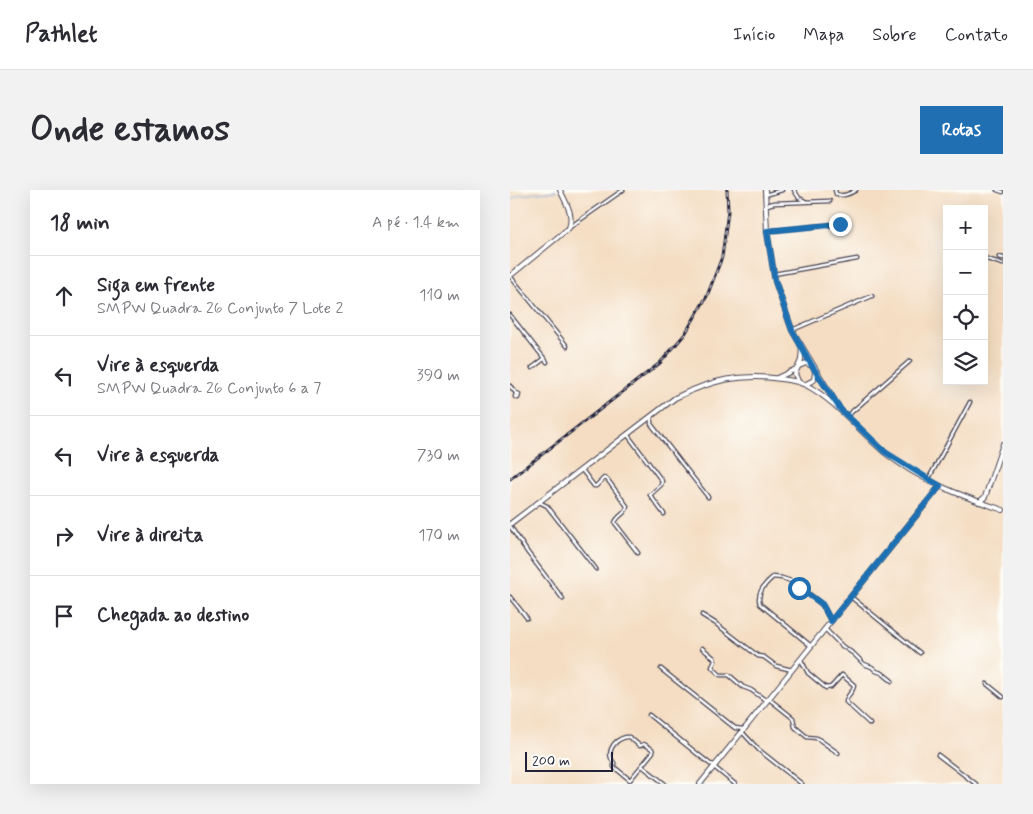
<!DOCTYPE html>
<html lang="pt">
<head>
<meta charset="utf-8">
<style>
	:root { --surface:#fff; --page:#f2f2f3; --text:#2b2b33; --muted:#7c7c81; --line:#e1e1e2; --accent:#1f6fb2 }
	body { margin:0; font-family:Mynerve,sans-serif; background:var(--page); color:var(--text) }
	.controls { position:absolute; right:15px; top:15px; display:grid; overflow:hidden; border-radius:0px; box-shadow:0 5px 20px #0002 }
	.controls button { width:45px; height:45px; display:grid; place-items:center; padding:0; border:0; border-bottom:1px solid var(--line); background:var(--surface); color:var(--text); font:25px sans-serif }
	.scale { position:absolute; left:15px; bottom:12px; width:88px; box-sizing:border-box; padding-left:5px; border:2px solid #22223b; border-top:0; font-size:14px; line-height:18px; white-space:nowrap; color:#22223b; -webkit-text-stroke:4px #fdfcf7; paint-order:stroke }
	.stop { position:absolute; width:15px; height:15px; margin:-11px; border:4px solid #1f6fb2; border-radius:50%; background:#fff }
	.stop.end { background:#1f6fb2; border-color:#fff; box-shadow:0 1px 5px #0008 }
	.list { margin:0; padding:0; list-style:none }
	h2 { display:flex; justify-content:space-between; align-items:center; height:65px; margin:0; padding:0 20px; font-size:21px }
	h2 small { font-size:16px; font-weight:400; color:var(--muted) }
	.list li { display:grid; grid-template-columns:32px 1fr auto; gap:15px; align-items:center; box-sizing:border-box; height:80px; padding:0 20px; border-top:1px solid var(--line) }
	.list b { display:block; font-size:19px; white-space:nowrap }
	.list p { margin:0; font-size:16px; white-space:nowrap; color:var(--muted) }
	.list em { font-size:16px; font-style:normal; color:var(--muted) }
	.icon { flex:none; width:28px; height:28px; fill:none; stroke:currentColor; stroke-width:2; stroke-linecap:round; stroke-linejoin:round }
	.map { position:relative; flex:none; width:493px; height:594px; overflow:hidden; border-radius:0px }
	header { display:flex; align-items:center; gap:30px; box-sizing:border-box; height:70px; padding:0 25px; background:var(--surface); border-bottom:1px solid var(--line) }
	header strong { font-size:24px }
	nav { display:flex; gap:28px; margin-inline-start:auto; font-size:18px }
	.intro { display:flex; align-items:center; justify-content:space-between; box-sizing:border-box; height:120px; padding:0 30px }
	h1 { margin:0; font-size:35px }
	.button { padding:12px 22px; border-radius:0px; background:var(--accent); color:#fff; font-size:18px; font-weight:700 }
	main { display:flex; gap:30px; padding:0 30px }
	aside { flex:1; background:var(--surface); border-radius:0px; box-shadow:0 5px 20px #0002 }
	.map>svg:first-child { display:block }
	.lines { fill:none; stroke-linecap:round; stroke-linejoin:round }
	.stream { stroke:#679ed5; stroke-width:1 }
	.minor-casing { stroke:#423e4f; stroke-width:5 }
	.tertiary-casing { stroke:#423e4f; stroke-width:6 }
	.minor { stroke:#fff; stroke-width:2.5 }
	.tertiary { stroke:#fff; stroke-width:4 }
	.rail-casing { stroke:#22223b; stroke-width:3 }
	.rail { stroke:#fdfcf7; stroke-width:1; stroke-dasharray:4; stroke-linecap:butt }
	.route { stroke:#1f6fb2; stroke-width:6 }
</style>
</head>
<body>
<header>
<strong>Pathlet</strong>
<nav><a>Início</a><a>Mapa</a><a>Sobre</a><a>Contato</a></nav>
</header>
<div class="intro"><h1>Onde estamos</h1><a class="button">Rotas</a></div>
<main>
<aside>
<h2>18 min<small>A pé · 1.4 km</small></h2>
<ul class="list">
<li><svg class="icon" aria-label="ahead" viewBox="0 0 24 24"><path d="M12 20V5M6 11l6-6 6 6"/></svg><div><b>Siga em frente</b><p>SMPW Quadra 26 Conjunto 7 Lote 2</p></div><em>110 m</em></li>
<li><svg class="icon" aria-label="left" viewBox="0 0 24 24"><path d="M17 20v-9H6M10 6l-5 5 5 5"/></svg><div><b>Vire à esquerda</b><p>SMPW Quadra 26 Conjunto 6 a 7</p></div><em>390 m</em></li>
<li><svg class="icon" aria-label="left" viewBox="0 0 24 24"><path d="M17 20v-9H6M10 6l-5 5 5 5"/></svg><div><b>Vire à esquerda</b></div><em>730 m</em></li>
<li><svg class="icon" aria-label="right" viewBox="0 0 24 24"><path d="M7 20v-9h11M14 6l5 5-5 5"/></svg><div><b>Vire à direita</b></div><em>170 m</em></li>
<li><svg class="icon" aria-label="arrive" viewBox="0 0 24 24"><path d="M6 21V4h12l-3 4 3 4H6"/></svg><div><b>Chegada ao destino</b></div></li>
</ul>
</aside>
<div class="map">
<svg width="493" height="594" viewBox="0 0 493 594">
	<rect width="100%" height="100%" fill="#fdfcf7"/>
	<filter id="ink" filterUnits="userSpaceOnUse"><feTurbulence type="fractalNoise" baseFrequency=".02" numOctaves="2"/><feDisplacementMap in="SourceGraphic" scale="10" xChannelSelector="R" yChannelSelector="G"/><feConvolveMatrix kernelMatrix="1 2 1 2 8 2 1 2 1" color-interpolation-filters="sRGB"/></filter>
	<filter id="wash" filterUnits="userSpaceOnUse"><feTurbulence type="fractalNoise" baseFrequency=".0096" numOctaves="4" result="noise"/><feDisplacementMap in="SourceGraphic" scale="20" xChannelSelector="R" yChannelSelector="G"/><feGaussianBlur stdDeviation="1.12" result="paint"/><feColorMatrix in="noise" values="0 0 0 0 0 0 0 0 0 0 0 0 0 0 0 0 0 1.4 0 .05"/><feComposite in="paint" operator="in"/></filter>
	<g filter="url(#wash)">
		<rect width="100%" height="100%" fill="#f4ddc2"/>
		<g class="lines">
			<path class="stream" d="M0,10L10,5L46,1"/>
		</g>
	</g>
	<g filter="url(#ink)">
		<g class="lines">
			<g class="minor-casing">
				<g id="minor">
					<path d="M284,0L289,8L295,11"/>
					<path d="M325,0L326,4C333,7 339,4 346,0"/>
					<path d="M487,0L493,2"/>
					<path d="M255,5L272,0"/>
					<path d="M257,15L264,13L320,11"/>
					<path d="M60,37L113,0"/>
					<path d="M257,41L330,34"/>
					<path d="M489,67L493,68"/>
					<path d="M474,68L493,74"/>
					<path d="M264,84L347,69"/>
					<path d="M0,86L57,156"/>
					<path d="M0,125L37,172"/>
					<path d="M282,140L362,106"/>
					<path d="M22,178L34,169"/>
					<path d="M0,196L6,203L9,204L8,208L5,207L6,203"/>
					<path d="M337,226L400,171"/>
					<path d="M141,228V234L198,307"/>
					<path d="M117,244L152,291L151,295L140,305L154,324"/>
					<path d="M72,280L84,296H86L94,288L97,289L117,316C117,324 107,325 105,333L128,363"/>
					<path d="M418,290L460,212"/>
					<path d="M29,312L37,316L86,379"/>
					<path d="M0,336L18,363L53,409"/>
					<path d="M0,407L17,428"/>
					<path d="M341,407L410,463"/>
					<path d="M192,425L205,433L248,466L254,467L266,476L282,480"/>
					<path d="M315,439L332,456L344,464L354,474L362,477L366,481L372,483L382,491"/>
					<path d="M301,456L250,414C246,403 255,394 263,387L272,388L281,391L303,407L313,416L321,431"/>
					<path d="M192,458L204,468L205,471L202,477L210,485H219L233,497L241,500L254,509L257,510"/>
					<path d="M291,470L298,483L316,498L321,497L332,485L344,495C344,502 336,505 336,512L360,534"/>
					<path d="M151,479L225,538L233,539"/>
					<path d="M477,494L493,507"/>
					<path d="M259,509L283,528L285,537L297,547L307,548L328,563"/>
					<path d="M139,525L200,574L205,575"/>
					<path d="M232,542L249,560L292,594"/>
					<path d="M116,547H119L130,556L134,554L142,559L143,562L120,590L104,577V573C95,562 104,550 116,547Z"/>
					<path d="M428,565L466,594"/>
					<path d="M132,576L155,594"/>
					<path d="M204,577L225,594"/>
				</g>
			</g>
			<g class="tertiary-casing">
				<g id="tertiary">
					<path d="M255,0L257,41L265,91L282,140L328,216"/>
					<path d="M0,86L59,38C64,24 56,13 50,0"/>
					<path d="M289,176L296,173L302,176"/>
					<path d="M267,188L286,179"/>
					<path d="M288,191L285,184L291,170L292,157"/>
					<path d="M296,194L304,190L305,182"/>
					<path d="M469,312L475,307L493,254"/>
					<path d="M0,334L165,208C201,190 231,183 271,189C283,191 293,192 303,199C330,216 350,241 374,262C409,290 451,306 493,320"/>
					<path d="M190,594L430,296"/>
				</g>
			</g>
			<use href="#minor" class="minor"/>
			<use href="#tertiary" class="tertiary"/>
			<g class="rail-casing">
				<path id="rail" d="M0,289L150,173L175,144L197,106L212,67L218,21L217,0"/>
			</g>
			<use href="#rail" class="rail"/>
		</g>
	</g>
	<g class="lines" filter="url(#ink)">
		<path class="route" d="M289,398L312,414L321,431L430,296L375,262L331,220L302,176L282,140L265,91L257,41L330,34"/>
	</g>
</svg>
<div class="controls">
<button>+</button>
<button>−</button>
<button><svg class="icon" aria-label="locate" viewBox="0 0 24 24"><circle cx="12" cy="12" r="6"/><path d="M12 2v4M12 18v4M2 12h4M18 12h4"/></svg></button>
<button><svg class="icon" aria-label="layers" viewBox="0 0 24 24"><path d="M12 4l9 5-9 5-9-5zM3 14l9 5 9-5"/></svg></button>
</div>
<div class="scale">200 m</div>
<div class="stop" style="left:289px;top:398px"></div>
<div class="stop end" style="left:330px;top:34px"></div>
</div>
</main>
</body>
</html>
